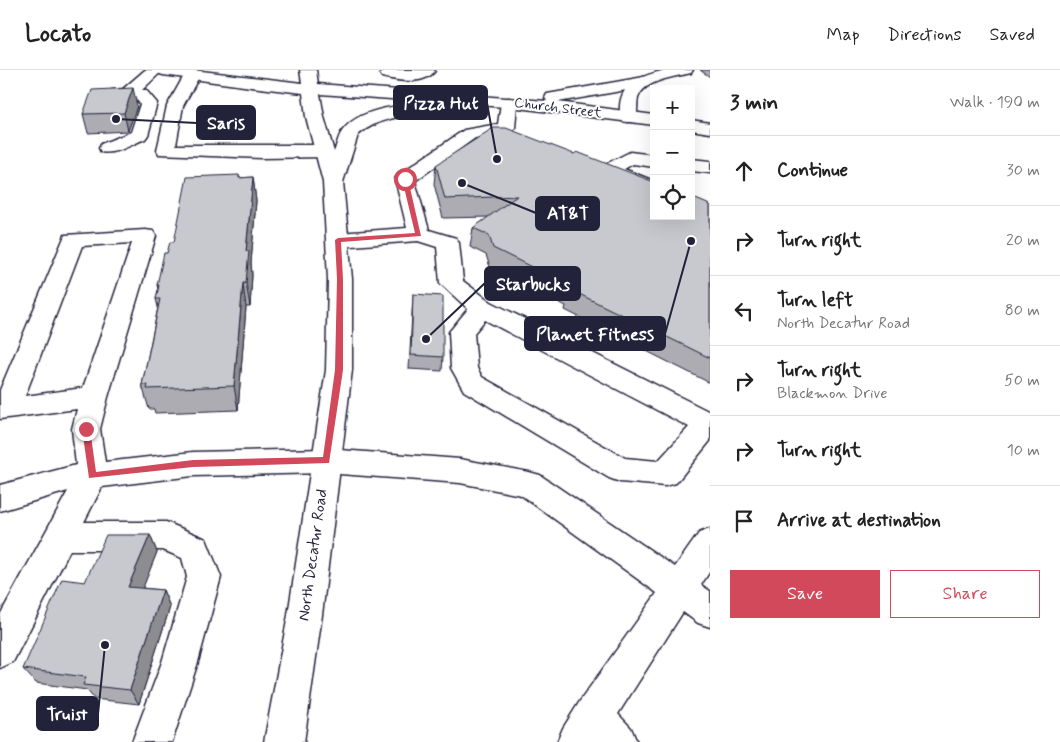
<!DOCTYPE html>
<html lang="en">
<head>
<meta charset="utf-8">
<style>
	:root { --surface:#fff; --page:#f2f2f2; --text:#222; --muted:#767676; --line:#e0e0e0; --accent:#d1495b }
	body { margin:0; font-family:Mynerve,sans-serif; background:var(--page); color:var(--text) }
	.controls { position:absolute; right:15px; top:15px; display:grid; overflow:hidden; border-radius:0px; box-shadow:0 5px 20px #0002 }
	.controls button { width:45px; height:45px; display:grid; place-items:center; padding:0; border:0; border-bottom:1px solid var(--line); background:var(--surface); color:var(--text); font:25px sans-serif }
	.stop { position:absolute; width:15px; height:15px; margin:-11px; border:4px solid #d1495b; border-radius:50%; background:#fff }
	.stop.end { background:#d1495b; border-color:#fff; box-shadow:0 1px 5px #0008 }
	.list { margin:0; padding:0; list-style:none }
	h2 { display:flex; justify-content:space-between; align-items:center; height:65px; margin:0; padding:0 20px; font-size:21px }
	h2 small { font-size:16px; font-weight:400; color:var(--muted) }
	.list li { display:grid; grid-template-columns:32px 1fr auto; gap:15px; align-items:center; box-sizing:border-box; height:70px; padding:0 20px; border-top:1px solid var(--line) }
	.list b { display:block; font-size:19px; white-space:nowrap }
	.list p { margin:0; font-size:16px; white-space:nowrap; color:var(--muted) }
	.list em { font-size:16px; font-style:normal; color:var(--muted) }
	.actions { display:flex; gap:10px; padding:15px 20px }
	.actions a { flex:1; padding:11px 0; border:1px solid var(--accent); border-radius:0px; text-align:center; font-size:18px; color:var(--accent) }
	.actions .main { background:var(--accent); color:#fff }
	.icon { flex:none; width:28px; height:28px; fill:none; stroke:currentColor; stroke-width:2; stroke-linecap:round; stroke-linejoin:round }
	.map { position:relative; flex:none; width:710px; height:672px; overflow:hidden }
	header { display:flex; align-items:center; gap:30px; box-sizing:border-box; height:70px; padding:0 25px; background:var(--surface); border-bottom:1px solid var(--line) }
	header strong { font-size:24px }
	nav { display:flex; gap:28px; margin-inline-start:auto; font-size:18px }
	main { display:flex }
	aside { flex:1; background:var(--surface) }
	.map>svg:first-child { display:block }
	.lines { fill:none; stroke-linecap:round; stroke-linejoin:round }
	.minor-casing { stroke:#22223b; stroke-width:3 }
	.major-casing { stroke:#22223b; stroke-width:3 }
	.minor { fill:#fff; fill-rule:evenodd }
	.major { fill:#fff; fill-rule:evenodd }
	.wall { fill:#acacb2; stroke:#22223b }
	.shaded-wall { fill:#8c8c91; stroke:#22223b }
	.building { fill:#c8c8cf; stroke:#22223b }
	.route { fill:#d1495b }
	.labels { text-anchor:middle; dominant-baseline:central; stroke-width:4; stroke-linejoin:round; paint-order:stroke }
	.far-street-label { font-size:14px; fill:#22223b; stroke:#fff }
	.street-label { font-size:16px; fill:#22223b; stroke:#fff }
	.leader { fill:none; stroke:#22223b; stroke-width:2 }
	.callout-dot { fill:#22223b; stroke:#fff; stroke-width:2 }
	.callout { fill:#22223b; stroke:#22223b; stroke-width:2 }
	.callout-label { font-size:18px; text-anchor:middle; font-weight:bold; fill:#fff }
</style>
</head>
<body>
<header>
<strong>Locato</strong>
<nav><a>Map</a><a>Directions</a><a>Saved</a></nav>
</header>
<main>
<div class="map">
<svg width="710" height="672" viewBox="0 0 710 672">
	<rect width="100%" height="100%" fill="#fff"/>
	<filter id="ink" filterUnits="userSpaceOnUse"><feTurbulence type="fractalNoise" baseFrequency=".02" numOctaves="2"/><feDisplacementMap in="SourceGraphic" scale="10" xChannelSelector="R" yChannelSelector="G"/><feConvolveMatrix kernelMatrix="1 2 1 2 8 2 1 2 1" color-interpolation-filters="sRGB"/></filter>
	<g filter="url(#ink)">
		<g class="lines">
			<g class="minor-casing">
				<g id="minor">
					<path d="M145,0H163L142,20H146L157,33L148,65L145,69C132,74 116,85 101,82L99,78L101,74L131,62L140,34L136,29L112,28L110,24L112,20L123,19Z"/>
					<path d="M192,0L198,2L200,5L183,36L176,75H324L331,77L333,81L331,85L324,87L262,88L159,84L157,80L167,36L186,2Z"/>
					<path d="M385,0H434L435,1C424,15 398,11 382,7L380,4Z"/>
					<path d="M665,0H693L691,3C675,7 644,10 638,28C636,36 639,44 634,51L628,52L622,51C619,46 620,41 620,35C622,11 646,5 665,0Z"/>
					<path d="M509,28L515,29L517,33L515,58L512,62L475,68L415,111L429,160L456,168L459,173L463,211L491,232L710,342V371L676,413L665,416L620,412L609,408L464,321L451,298L449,262L468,239L440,213L437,177L418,171L338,177L330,175L327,170L330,165L338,163L407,158L395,109L398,105L464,60L498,54L501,33L503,29ZM485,250L689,357L658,391L625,388L482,307L477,298L474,263Z"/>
					<path d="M630,82L654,85V97L633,94L624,99L654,111V124L602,104L599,100L602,96Z"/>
					<path d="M691,89L710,91V103L691,101Z"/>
					<path d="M145,160L153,161L156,166L108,327L100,359L105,392L193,382L326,379L460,389L529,402L540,405L675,497L699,463L710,459V501L701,515L710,521V557L698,553L683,542L618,644L631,658L637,672H557L563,658L580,631L657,523L521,425L460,413L326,403L193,406L102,417L84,452H166L206,469L221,507L198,592L172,672H132L162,592L187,507L182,488L163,480H70L13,592L0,598V545L68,421L0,441V415L76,395L72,359L77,339L0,349V320L65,165ZM132,173L83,318L25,326L82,176Z"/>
				</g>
			</g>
			<g class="major-casing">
				<g id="major">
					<path d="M155,0H193L302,13L300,0H316L318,14L547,31L545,28L547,24L553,23L644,7L650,9L652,12L650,15L644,17L558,32L654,45V55L518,38L320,24L324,47L334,82C337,75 338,66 343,60C361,37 400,36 427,33L433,34L436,38L433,42L427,43C402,46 378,48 358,65L343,112L352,209V300L322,545L304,672H264L288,545L326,300L328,209L323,112L306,47L303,23L251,17L163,5L157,3Z"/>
					<path d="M691,50L710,53V63L691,60Z"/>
				</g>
			</g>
			<use href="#minor" class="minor"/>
			<use href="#major" class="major"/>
		</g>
		<g class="wall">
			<path d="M700,0H710V7Z"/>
			<path d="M137,36L128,61L88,63L83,44Z"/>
			<path d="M436,95L710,135V313L565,240L566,236L490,197L486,185L470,177L473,158L489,147L443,148L434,114Z"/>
			<path d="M239,105V108L253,107L256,131L251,193L252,205L250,237H246L238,340L155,343L154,339H149L142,315L158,237L156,229L158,220L157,215L167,183L174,172Z"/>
			<path d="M413,224L443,287L442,301L409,299Z"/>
			<path d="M150,465L157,482L142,518L163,520L170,537L139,634L94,629L87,620L36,613L23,599L85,512Z"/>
		</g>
		<g class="shaded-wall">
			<path d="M133,18L137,36L128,61L124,43Z"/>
			<path d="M253,107L256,131L251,193L252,205L250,237L246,213V181Z"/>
			<path d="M243,213L246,237L238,340L234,316Z"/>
			<path d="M150,465L157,482L137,533L128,517Z"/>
			<path d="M163,520L170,537L139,634L130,620Z"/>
		</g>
		<g class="building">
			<path d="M133,18L124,43L83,44L92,20Z"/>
			<path d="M493,58H506L574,84L577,82L654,112V146H691V127L710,135V288L571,220L572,217L493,178L489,165L473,158L517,126L445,129L436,95Z"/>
			<path d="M239,105V108L253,107L246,181H249L246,213H243L234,316L147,319L148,315H142L160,229H156L159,215H157L164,183H167L170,172H174L187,107Z"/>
			<path d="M413,224L443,226V287L411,285Z"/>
			<path d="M106,465H150L128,517L163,520L130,620L83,615L86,607L23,599L62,509L85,512Z"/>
		</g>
	</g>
	<path class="route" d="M405,107L408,109L421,166L341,172L343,209V300L329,393L193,397L89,408L82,359L86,356L90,359L96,402L193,390L323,387L335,300L337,209L335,170L338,168L415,163L402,109Z"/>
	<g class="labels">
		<g class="far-street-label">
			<text transform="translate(558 38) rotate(7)">Church Street</text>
		</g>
		<g class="street-label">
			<text transform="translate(313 485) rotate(-82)">North Decatur Road</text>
		</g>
	</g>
	<path class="leader" d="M497 89L487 33M116 49L197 53M462 113L536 143M426 269L485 213M691 171L665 264M105 575L98 644"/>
	<g class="callout-dot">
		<circle cx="497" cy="89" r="5"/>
		<circle cx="116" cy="49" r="5"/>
		<circle cx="462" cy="113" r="5"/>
		<circle cx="426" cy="269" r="5"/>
		<circle cx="691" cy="171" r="5"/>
		<circle cx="105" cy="575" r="5"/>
	</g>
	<g class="callout">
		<rect x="394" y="16" width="93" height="33" rx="5"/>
		<rect x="197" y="36" width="58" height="33" rx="5"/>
		<rect x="536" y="127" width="63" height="33" rx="5"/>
		<rect x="485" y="197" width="95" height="33" rx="5"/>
		<rect x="525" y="247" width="140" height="33" rx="5"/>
		<rect x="37" y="627" width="61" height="33" rx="5"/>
	</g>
	<g class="callout-label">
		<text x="441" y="39">Pizza Hut</text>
		<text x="226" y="59">Saris</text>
		<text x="568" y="149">AT&amp;T</text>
		<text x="533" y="220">Starbucks</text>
		<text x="595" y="270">Planet Fitness</text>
		<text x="67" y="650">Truist</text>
	</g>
</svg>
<div class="controls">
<button>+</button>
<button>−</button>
<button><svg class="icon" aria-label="locate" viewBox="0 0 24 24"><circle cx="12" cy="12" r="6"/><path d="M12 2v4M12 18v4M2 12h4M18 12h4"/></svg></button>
</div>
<div class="stop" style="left:405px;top:109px"></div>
<div class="stop end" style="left:86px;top:359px"></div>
</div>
<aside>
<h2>3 min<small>Walk · 190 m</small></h2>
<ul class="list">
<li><svg class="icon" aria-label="ahead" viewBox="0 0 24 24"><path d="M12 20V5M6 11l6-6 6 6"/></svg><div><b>Continue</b></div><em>30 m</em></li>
<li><svg class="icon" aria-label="right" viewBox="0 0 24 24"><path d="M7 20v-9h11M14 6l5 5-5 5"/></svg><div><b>Turn right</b></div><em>20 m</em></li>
<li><svg class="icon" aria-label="left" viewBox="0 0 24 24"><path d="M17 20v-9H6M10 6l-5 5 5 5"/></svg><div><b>Turn left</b><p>North Decatur Road</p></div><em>80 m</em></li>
<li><svg class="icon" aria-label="right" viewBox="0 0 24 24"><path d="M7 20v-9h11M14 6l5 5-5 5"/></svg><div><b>Turn right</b><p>Blackmon Drive</p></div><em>50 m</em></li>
<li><svg class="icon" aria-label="right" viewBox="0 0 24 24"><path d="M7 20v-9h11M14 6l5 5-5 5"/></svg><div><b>Turn right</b></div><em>10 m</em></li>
<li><svg class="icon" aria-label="arrive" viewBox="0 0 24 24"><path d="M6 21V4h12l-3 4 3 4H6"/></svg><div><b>Arrive at destination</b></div></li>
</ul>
<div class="actions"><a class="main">Save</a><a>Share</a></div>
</aside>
</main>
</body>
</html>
